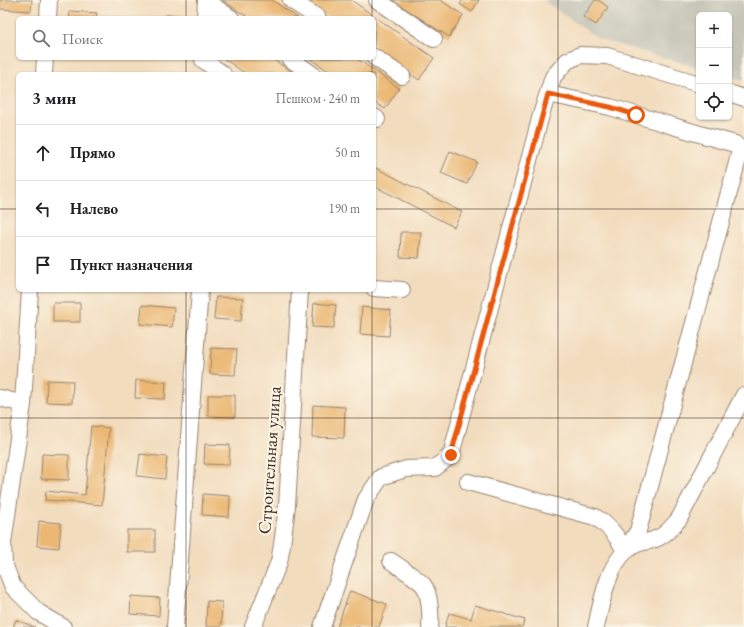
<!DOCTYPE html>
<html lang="ru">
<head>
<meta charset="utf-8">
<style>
	:root { --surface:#fff; --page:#f2f2f2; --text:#202124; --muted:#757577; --line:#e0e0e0 }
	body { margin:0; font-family:"EB Garamond",serif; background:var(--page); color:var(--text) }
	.controls { position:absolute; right:12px; top:12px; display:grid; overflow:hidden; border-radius:6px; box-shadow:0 1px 3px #0004 }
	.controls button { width:36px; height:36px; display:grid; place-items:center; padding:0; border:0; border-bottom:1px solid var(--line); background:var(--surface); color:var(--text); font:20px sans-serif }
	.stop { position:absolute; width:12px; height:12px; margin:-9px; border:3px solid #ea580c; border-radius:50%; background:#fff }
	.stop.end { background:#ea580c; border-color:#fff; box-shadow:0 1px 4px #0008 }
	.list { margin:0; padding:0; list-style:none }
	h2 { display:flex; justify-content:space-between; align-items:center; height:52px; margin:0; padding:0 16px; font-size:17px }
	h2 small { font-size:13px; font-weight:400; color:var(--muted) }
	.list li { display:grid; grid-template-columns:26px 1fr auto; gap:12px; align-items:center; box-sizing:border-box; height:56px; padding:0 16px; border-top:1px solid var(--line) }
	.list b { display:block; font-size:15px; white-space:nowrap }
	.list em { font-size:13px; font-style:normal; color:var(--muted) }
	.icon { flex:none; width:22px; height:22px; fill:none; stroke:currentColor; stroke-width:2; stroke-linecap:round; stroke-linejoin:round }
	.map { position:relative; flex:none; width:744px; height:627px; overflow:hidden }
	.search { position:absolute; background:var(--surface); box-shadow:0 1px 3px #0004; left:16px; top:16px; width:360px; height:44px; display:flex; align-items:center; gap:10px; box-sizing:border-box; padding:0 14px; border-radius:6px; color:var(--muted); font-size:15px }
	.panel { position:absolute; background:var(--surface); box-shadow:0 1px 3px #0004; left:16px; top:72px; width:360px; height:220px; border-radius:6px }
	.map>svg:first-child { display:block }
	.industrial { fill:#c5c5b8 }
	.building { fill:#ebb773 }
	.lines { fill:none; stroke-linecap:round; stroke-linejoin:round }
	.minor-casing { stroke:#96836e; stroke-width:18 }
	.minor { stroke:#fff; stroke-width:16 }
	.route { stroke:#ea580c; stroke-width:5 }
	.grid { fill:none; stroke:#3b2a1e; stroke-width:1; stroke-opacity:0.55 }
	.labels { text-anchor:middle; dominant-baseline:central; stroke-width:4; stroke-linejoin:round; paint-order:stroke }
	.street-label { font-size:18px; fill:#3b2a1e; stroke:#fcf5e5 }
</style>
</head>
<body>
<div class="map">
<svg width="744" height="627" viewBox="0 0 744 627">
	<rect width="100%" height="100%" fill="#fcf5e5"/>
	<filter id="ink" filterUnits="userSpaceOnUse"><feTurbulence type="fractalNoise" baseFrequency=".025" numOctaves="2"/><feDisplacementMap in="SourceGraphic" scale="8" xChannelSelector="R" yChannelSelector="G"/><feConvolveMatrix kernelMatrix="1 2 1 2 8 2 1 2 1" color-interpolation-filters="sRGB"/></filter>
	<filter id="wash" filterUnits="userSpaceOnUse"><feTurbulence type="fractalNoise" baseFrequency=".012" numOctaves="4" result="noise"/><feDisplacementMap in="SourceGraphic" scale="16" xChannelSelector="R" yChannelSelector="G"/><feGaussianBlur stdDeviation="0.9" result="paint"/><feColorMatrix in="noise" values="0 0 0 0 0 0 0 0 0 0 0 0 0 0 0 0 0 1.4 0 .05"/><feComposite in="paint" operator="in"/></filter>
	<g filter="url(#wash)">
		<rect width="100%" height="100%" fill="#f2dcbe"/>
		<path class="industrial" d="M543,0H744V81L729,76V15H699V68L599,39Z"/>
		<g id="blocks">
			<g class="building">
				<path d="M0,0H32L31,11L0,9Z"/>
				<path d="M222,0H272L298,18H249Z"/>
				<path d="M306,0H351L434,58L419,80L374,49V18H328L305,2Z"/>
				<path d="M392,0H440L463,15L449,37Z"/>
				<path d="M463,0H479L472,12L460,4Z"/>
				<path d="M595,0H598L608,7L596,25L583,17Z"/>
				<path d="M70,11L97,13L96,18H69Z"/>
				<path d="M166,15L185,16V18H166Z"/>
				<path d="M223,58H271L295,74H246Z"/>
				<path d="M309,58H356L399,88L385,109L374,102V74H333Z"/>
				<path d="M450,151L477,162L467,184L441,173Z"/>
				<path d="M374,167L462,212L454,227L374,186Z"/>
				<path d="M401,232H421L419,258L400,257Z"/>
				<path d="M216,297L243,298L241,321L214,319Z"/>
				<rect x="53" y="303" width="27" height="19"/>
				<path d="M314,303L336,305L334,328L312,327Z"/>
				<path d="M142,305L174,308L172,327L140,324Z"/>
				<path d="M362,307L391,310L389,336L360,334Z"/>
				<path d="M211,348L237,349L235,375L210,374Z"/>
				<path d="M47,380L73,381L72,403L46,402Z"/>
				<path d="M136,380L166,382L165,399L135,398Z"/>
				<path d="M208,395H235V417L208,416Z"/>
				<path d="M313,405L345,407L344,438L312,437Z"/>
				<path d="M91,426L109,428L102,505L45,500L46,491L85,495Z"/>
				<path d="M205,444L230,445L229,465L204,464Z"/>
				<path d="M42,454L69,455V480L41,479Z"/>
				<path d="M140,454L167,457L165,479L137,476Z"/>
				<path d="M203,494L230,496L229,517L202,515Z"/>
				<path d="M39,521L61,523L59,548L37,546Z"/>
				<rect x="127" y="530" width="28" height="22"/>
				<path d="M350,591L387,604L379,627H337Z"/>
				<path d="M131,596L160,598L159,616L130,614Z"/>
				<path d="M207,601L222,602L221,627H206Z"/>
				<path d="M475,605L525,620L522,627H445L449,613L471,619Z"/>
				<path d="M16,620L35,627H13Z"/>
			</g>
		</g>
	</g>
	<g filter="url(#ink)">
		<use href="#blocks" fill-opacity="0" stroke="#96836e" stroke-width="1"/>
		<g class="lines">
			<g class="minor-casing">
				<g id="minor">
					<path d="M291,0L318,18"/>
					<path d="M377,0L434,39"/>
					<path d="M206,1L231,18"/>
					<path d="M48,18L49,0"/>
					<path d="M205,18L206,0"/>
					<path d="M374,57L402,76"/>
					<path d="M289,58L312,74"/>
					<path d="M203,60L223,74"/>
					<path d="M44,74L45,58"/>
					<path d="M729,93L744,98"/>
					<path d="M374,117L377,119"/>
					<path d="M374,288L402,290"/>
					<path d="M30,290L23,404L3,543L4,564L13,587L38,612L63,627"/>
					<path d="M0,398L23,404"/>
					<path d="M468,482L595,517C609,525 618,537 625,551L638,531L738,159L740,149L735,144L703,135L610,107L548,94"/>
					<path d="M391,561C398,566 421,581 424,586C430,594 431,617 430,627"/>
					<path d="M175,627L200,290"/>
					<path d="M253,627L279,562L282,545L287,506L300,290"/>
					<path d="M322,627L366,499L381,477L406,469L435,468L451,455L541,115L553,77L567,61L580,55L607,56L699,84"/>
					<path d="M596,627C602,601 608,558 635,545C640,542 647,542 653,540C665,536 671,528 679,519L744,395"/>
				</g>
			</g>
			<use href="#minor" class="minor"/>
		</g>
	</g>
	<g class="lines" filter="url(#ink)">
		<path class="route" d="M451,455L548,94L610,107L636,115"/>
	</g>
	<path class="grid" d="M186,0V18M372,0V18M558,0V627M186,58V74M372,58V74M0,209H18M374,209H744M186,290V627M372,290V627M0,418H744"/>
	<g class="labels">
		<g class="street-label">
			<text transform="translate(269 460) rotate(-86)">Строительная улица</text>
		</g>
	</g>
</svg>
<div class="controls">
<button>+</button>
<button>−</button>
<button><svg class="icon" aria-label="locate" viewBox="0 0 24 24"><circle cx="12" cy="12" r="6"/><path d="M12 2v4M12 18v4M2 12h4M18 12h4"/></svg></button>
</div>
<div class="stop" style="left:636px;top:115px"></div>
<div class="stop end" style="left:451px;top:455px"></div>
<div class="search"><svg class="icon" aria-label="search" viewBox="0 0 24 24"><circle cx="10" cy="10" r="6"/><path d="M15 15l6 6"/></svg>Поиск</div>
<section class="panel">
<h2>3 мин<small>Пешком · 240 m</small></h2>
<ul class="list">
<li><svg class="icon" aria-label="ahead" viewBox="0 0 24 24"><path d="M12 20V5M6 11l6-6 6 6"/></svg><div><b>Прямо</b></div><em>50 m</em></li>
<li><svg class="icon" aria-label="left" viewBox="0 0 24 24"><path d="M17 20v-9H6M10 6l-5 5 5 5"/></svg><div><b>Налево</b></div><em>190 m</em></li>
<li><svg class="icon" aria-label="arrive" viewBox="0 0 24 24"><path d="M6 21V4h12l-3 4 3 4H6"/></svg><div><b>Пункт назначения</b></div></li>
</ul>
</section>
</div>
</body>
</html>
